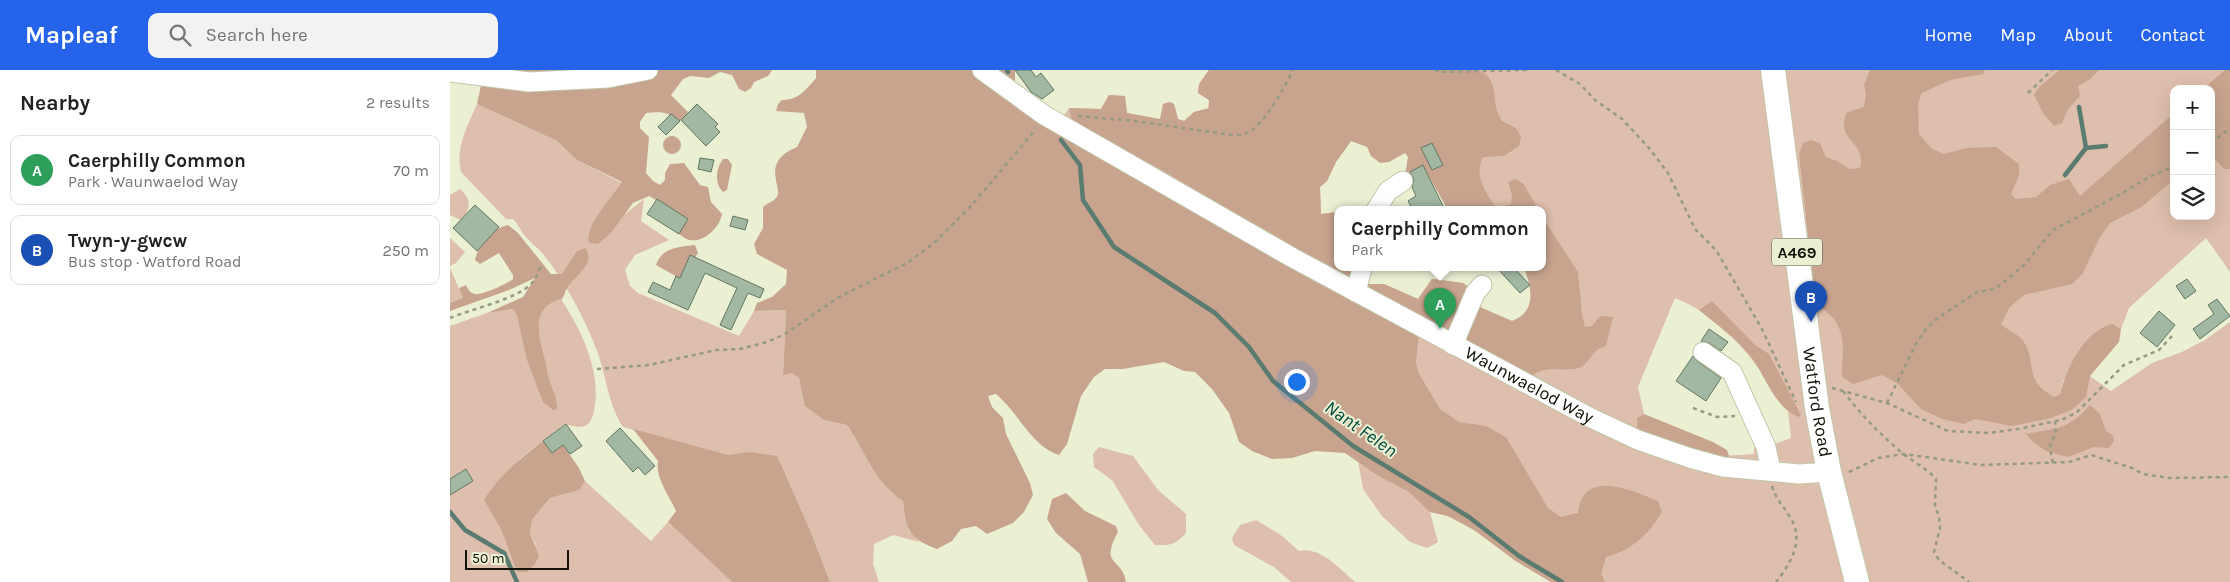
<!DOCTYPE html>
<html lang="en">
<head>
<meta charset="utf-8">
<style>
	:root { --surface:#fff; --page:#f2f2f2; --text:#222; --muted:#767676; --line:#e0e0e0; --accent:#2563eb }
	body { margin:0; font-family:Karla,sans-serif; background:var(--page); color:var(--text) }
	.controls { position:absolute; right:15px; top:15px; display:grid; overflow:hidden; border-radius:10px; box-shadow:0 5px 20px #0002 }
	.controls button { width:45px; height:45px; display:grid; place-items:center; padding:0; border:0; border-bottom:1px solid var(--line); background:var(--surface); color:var(--text); font:25px sans-serif }
	.scale { position:absolute; left:15px; bottom:12px; width:104px; box-sizing:border-box; padding-left:5px; border:2px solid #111309; border-top:0; font-size:14px; line-height:18px; white-space:nowrap; color:#111309; -webkit-text-stroke:4px #ebf0d3; paint-order:stroke }
	.you { position:absolute; left:846px; top:311px; width:18px; height:18px; margin:-12px; border:4px solid #fff; border-radius:50%; background:#1a73e8; box-shadow:0 0 0 8px #1a73e833 }
	.badge { display:grid; place-items:center; width:32px; height:32px; border-radius:50%; background:var(--accent); color:#fff; font-size:16px; font-weight:700 }
	.pin { position:absolute; translate:-50% -41px; filter:drop-shadow(0 1px 2px #0008) }
	.pin::after { content:''; position:absolute; top:26px; width:18px; height:15px; background:inherit; clip-path:polygon(0 0,100% 0,50% 100%) }
	.popup { position:absolute; left:884px; top:136px; width:212px; height:65px; box-sizing:border-box; display:grid; place-content:center; border-radius:10px; background:var(--surface); filter:drop-shadow(0 1px 4px #0005); font-size:16px; white-space:nowrap; color:var(--muted) }
	.popup b { font-size:19px; color:var(--text) }
	.popup::after { content:''; position:absolute; left:50%; top:100%; margin-left:-10px; border:10px solid transparent; border-top-color:var(--surface) }
	.list { margin:0; padding:0; list-style:none }
	h2 { display:flex; justify-content:space-between; align-items:center; height:65px; margin:0; padding:0 20px; font-size:21px }
	h2 small { font-size:16px; font-weight:400; color:var(--muted) }
	.list li { display:grid; grid-template-columns:32px 1fr auto; gap:15px; align-items:center; box-sizing:border-box; height:70px; margin:0 10px 10px; padding:0 10px; border:1px solid var(--line); border-radius:10px }
	.list b { display:block; font-size:19px; white-space:nowrap }
	.list p { margin:0; font-size:16px; white-space:nowrap; color:var(--muted) }
	.list em { font-size:16px; font-style:normal; color:var(--muted) }
	.icon { flex:none; width:28px; height:28px; fill:none; stroke:currentColor; stroke-width:2; stroke-linecap:round; stroke-linejoin:round }
	.map { position:relative; flex:none; width:1780px; height:512px; overflow:hidden }
	header { display:flex; align-items:center; gap:30px; box-sizing:border-box; height:70px; padding:0 25px; background:var(--accent); color:#fff }
	header strong { font-size:24px }
	nav { display:flex; gap:28px; margin-inline-start:auto; font-size:18px }
	.search { width:350px; height:45px; background:var(--page); display:flex; align-items:center; gap:12px; box-sizing:border-box; padding:0 18px; border-radius:10px; color:var(--muted); font-size:19px }
	main { display:flex }
	aside { flex:1; background:var(--surface) }
	.map>svg:first-child { display:block }
	.green { fill:#debeac; fill-rule:evenodd }
	.forest { fill:#c8a48e }
	.lines { fill:none; stroke-linecap:round; stroke-linejoin:round }
	.stream { stroke:#5a7b70; stroke-width:4.5 }
	.building { fill:#a2b8a3; stroke:#617662 }
	.minor-casing { stroke:#c0c5a9; stroke-width:21 }
	.major-casing { stroke:#c0c5a9; stroke-width:26 }
	.path { stroke:#969a84; stroke-width:2.5; stroke-dasharray:4 4; stroke-linecap:butt }
	.minor { stroke:#fff; stroke-width:19 }
	.major { stroke:#fff; stroke-width:24 }
	.labels { text-anchor:middle; dominant-baseline:central; stroke-width:4; stroke-linejoin:round; paint-order:stroke }
	.shield { fill:#ebf0d3; stroke:#525546; stroke-width:1 }
	.shield-label { font-size:16px; font-weight:bold; fill:#111309 }
	.street-label { font-size:18px; fill:#111309; stroke:#ebf0d3 }
	.water-label { font-size:19px; font-style:italic; fill:#044b3f; stroke:#ebf0d3 }
</style>
</head>
<body>
<header>
<strong>Mapleaf</strong>
<div class="search"><svg class="icon" aria-label="search" viewBox="0 0 24 24"><circle cx="10" cy="10" r="6"/><path d="M15 15l6 6"/></svg>Search here</div>
<nav><a>Home</a><a>Map</a><a>About</a><a>Contact</a></nav>
</header>
<main>
<aside>
<h2>Nearby<small>2 results</small></h2>
<ul class="list">
<li><span class="badge" style="background:#2e9e5b">A</span><div><b>Caerphilly Common</b><p>Park · Waunwaelod Way</p></div><em>70 m</em></li>
<li><span class="badge" style="background:#1a4fb4">B</span><div><b>Twyn-y-gwcw</b><p>Bus stop · Watford Road</p></div><em>250 m</em></li>
</ul>
</aside>
<div class="map">
<svg width="1780" height="512" viewBox="0 0 1780 512">
	<rect width="100%" height="100%" fill="#ebf0d3"/>
	<g class="green">
		<path d="M759,0H1780V202L1756,168L1679,238L1671,259L1662,255L1613,311L1610,324L1604,327L1594,322L1606,339L1640,306L1661,321L1702,293L1732,282L1755,270L1780,252V512H1101C1089,505 1076,498 1064,490C1038,471 1013,446 980,442L988,472L977,478L960,472L932,446L913,419L908,391L895,383L604,59L619,38L651,39L659,25L675,26L677,43L710,49L713,34L720,32L724,34L728,49L734,51L744,42L758,39L759,30L748,23L749,14ZM1724,19H1761V146H1724ZM901,71L1019,93L1005,140H1092V198H1074C1082,217 1087,242 1062,251L1032,238L1022,231L1013,213L982,209L968,229L934,214H915L888,198L887,142L871,144L870,117L877,111L886,92ZM1225,228C1261,242 1290,272 1312,303C1321,317 1326,330 1338,341L1341,368L1316,377H1304V384L1272,386L1197,357L1188,317Z"/>
		<path d="M27,34L107,71L127,90L172,113L140,172L194,129L191,151L219,170L185,185L175,200L180,216L188,223L289,266L304,241L336,240L333,304L342,303L349,308L356,336L374,350L397,355C415,382 424,412 453,431L459,461L469,472L443,465L424,474L423,494L429,512H380L362,465L299,382L278,386L173,357C157,331 157,308 147,281C134,247 116,213 93,184C86,176 77,170 72,162C69,157 67,153 63,149H56L11,102C5,78 18,55 27,34Z"/>
		<path d="M10,119C22,129 21,139 11,150L0,145V125Z"/>
		<path d="M0,168L15,182L6,193L0,196Z"/>
		<path d="M0,198L13,228L0,233Z"/>
		<path d="M101,214C126,250 155,299 143,345C139,360 128,358 115,354L72,387L41,419L87,477L80,463L82,450L100,428L128,420L135,411L201,471L218,452L282,512H0V256L37,243L63,239Z"/>
		<path d="M649,377L683,386L708,420L736,444V463C726,474 720,476 705,475L689,455L662,410L644,397L643,384Z"/>
		<path d="M806,450L832,466L849,481C870,476 890,499 905,512H841L824,497L784,475L782,468L790,455Z"/>
	</g>
	<g class="forest">
		<path d="M0,0H322L318,6L304,12L301,18L295,22L289,19L282,5L270,2L259,8L241,6L233,9L221,25L238,42L230,51C219,42 210,41 196,43L190,52V58L199,67L196,103L203,111L210,115L215,110V103L220,94L234,93L250,115L258,117L261,132L272,144C270,157 254,173 240,170C237,170 232,166 229,164L238,149L199,126L183,133L160,164L148,174L139,173C134,156 163,126 172,112L127,90L107,71L27,34L33,6Z"/>
		<path d="M366,0H565V17L969,263L966,292L968,302L990,339L1009,352L1036,356L1056,367L1098,438L1111,447L1128,443C1133,398 1180,420 1208,431L1212,442C1198,465 1182,480 1156,487L1151,504L1155,512H1101L1066,491L1024,460L998,446L980,442L959,422L927,405L895,383L865,381L842,388L822,389L802,381L789,372L779,343L762,319L745,302L734,301L714,292L673,299H655L644,307L631,326L617,374L609,385C581,376 568,342 546,324L538,326L542,337L553,348L556,364L580,413L583,425L574,442L563,453L537,464L526,456L511,459L502,471L487,479C458,468 457,461 453,431C423,411 416,383 397,355L374,350L355,336L349,308L342,303L333,305L336,240L304,241L307,233L322,227L336,214L337,200L307,184L304,174L313,158V137C317,133 323,132 326,128C335,118 308,93 347,77L357,57L354,43L326,41L328,34L332,30C348,30 355,21 366,8Z"/>
		<path d="M759,0H1028C1045,6 1044,22 1046,37C1047,42 1050,47 1052,51L1066,58L1071,67L1069,76L1054,86L1033,87C1024,105 1034,120 1045,136L1052,137L1061,134L1062,125L1058,112L1065,109L1074,114L1088,140H998L973,96L955,105L958,87L955,83L939,92L930,93L921,86L917,77L901,71L886,92L877,111L870,117L871,144L887,142L888,198H905L902,210L896,209L715,102L622,50L619,38L651,39L659,25L675,26L677,43L710,49L713,34L720,32L724,34L728,49L734,51L744,42L759,38V30L748,23L749,14Z"/>
		<path d="M1420,0H1535L1533,4L1500,10L1472,23L1468,33L1469,64L1482,79L1494,84L1516,78L1546,77L1569,94V106L1561,124L1566,129L1586,127L1600,115L1619,109L1630,126L1724,43V109L1693,136L1660,153L1650,167L1633,203L1622,214L1574,225L1560,237L1551,254C1557,260 1569,264 1573,271C1588,292 1572,310 1604,327L1610,324C1617,298 1633,262 1662,254L1671,259L1669,272L1640,306L1636,327L1623,339L1601,348L1562,356L1525,349L1514,354L1492,349L1471,339L1447,313L1432,305L1403,314L1392,307C1391,286 1398,269 1384,249C1378,242 1370,238 1365,229L1349,84L1353,73L1361,70L1370,73L1376,87L1387,91L1399,99L1410,98C1417,70 1386,73 1396,43L1414,37L1416,24L1414,15Z"/>
		<path d="M1609,0H1649L1639,10L1628,16L1630,26L1618,39L1612,53L1604,56L1593,43L1584,25C1588,15 1601,9 1609,0Z"/>
		<path d="M1775,0H1780V99H1774L1767,91L1761,90V19H1753Z"/>
		<circle cx="222" cy="75" r="9"/>
		<path d="M273,89H278L282,95L277,120L273,122C264,113 266,98 273,89Z"/>
		<path d="M1093,148L1128,202L1132,244L1135,257L1142,256L1150,246L1163,247L1156,276C1139,280 1141,296 1125,299C1111,301 1088,295 1081,309L921,224L915,214H934L968,229L982,209L1013,213L1019,217L1022,231L1032,238L1062,251C1087,242 1082,217 1074,198H1092Z"/>
		<path d="M58,155L68,163L101,204H112L127,181L135,178C147,194 124,206 117,218C115,222 114,226 112,229C77,237 90,270 96,294C97,299 97,304 99,309C102,319 108,329 107,339L103,340L93,332L77,290L67,245L63,239L37,243L73,227L85,208L59,220L0,241V233L13,228L9,218L16,215C18,219 20,223 25,224C31,226 57,214 63,209V205L49,183L30,194L25,190C28,175 43,158 58,155Z"/>
		<path d="M245,175L248,183L231,209L206,195C212,177 229,177 245,175Z"/>
		<path d="M1262,231L1305,275L1319,284L1351,345L1349,347C1324,338 1315,304 1299,284C1284,267 1266,254 1249,240Z"/>
		<path d="M1640,335L1650,344L1656,361L1663,365L1664,371L1659,378L1644,377L1618,387L1596,381L1583,372L1576,364C1607,358 1618,360 1640,335Z"/>
		<path d="M1194,344L1263,372L1277,380L1279,386L1272,390L1192,362L1187,357V348Z"/>
		<path d="M183,359L278,385L299,382L327,386L362,465L380,512H282L218,452L226,441C219,425 205,408 208,391Z"/>
		<path d="M93,371L102,383L113,375L129,398L135,411L129,420L100,428L82,450L80,463L89,486L85,494L77,502H67L52,461L34,430C49,405 71,388 93,371Z"/>
		<path d="M616,423L635,441L666,456L668,462C649,497 672,487 676,512H638L630,484L606,463L597,449L602,429Z"/>
	</g>
	<g class="lines">
		<g class="stream">
			<path d="M557,0L558,2"/>
			<path d="M611,70L630,95L633,130L664,177L765,243L799,277L823,311L903,376L1019,447L1069,486L1112,512"/>
			<path d="M1636,78L1656,76"/>
			<path d="M1615,105L1636,78L1629,37"/>
			<path d="M0,442L15,460L54,483L67,512"/>
		</g>
	</g>
	<g class="building">
		<path d="M565,0H581L586,7L591,3L604,20L592,29L581,22Z"/>
		<path d="M247,34L268,54L265,57L270,62L256,76L231,50Z"/>
		<path d="M221,44L230,51L216,65L208,57Z"/>
		<path d="M982,73L993,95L982,100L971,78Z"/>
		<path d="M250,88L264,90L261,102L248,99Z"/>
		<path d="M973,95L995,140H963L958,131L966,126L962,117L964,110L960,102Z"/>
		<path d="M207,129L238,149L229,164L197,144Z"/>
		<path d="M25,135L49,157L27,181L3,158Z"/>
		<path d="M283,146L298,150L295,160L280,156Z"/>
		<path d="M240,185L314,219L310,228L298,223L281,260L270,255L287,218L255,203L238,240L198,222L203,212L220,220L226,206L230,208Z"/>
		<path d="M1047,198H1064L1080,215L1070,223Z"/>
		<path d="M1737,209L1746,221L1735,229L1726,216Z"/>
		<path d="M1767,229L1780,246L1750,269L1743,259L1764,244L1758,235Z"/>
		<path d="M1709,241L1725,255L1707,277L1690,263Z"/>
		<path d="M1259,259L1278,272L1271,281L1259,273L1251,271Z"/>
		<path d="M1243,286L1247,291L1271,308L1256,331L1226,311Z"/>
		<path d="M116,354L132,376L120,384L113,375L102,383L93,371Z"/>
		<path d="M170,358L205,396L195,405L188,397L183,402L156,371Z"/>
		<path d="M16,399L23,411L0,425V409Z"/>
	</g>
	<g class="lines">
		<g class="minor-casing">
			<g id="minor">
				<path id="s1" d="M532,0L594,45L843,188L1141,348L1188,370L1240,388L1273,397L1349,404L1379,402"/>
				<path d="M0,2L79,12L158,8L198,0"/>
				<path d="M926,140L938,121L953,111"/>
				<path d="M906,222L912,198"/>
				<path d="M1003,275L1025,223L1032,215"/>
				<path d="M1253,282L1282,302L1316,377L1321,401"/>
			</g>
		</g>
		<g class="major-casing">
			<g id="major">
				<path id="s2" d="M1323,0L1367,338L1379,402L1407,512"/>
			</g>
		</g>
		<g class="path">
			<path d="M985,0L990,2L1080,0"/>
			<path d="M1106,0L1130,14L1145,30L1172,49L1199,78L1218,103L1245,159L1266,180L1312,259L1346,332"/>
			<path d="M1578,23L1602,0"/>
			<path d="M628,46L685,51L782,65C787,65 793,65 797,63C815,54 834,18 843,0"/>
			<path d="M1761,73L1780,58"/>
			<path d="M0,248C21,239 68,229 82,213C87,207 89,200 92,193"/>
			<path d="M147,299L199,295L266,280L290,279L317,272L335,264L389,227L459,192L485,172L521,136L586,59"/>
			<path d="M1382,318L1437,333L1498,361L1538,363L1568,359L1611,350L1626,343L1674,295L1709,280L1723,265"/>
			<path d="M1393,321C1411,345 1430,364 1452,383C1464,392 1476,398 1486,409L1485,435L1489,447L1490,458L1484,482L1489,490L1519,512"/>
			<path d="M1437,333L1467,272L1476,259L1488,248L1527,222L1545,219L1559,208L1574,195L1603,160L1671,124L1697,108L1724,96"/>
			<path d="M1243,338L1267,347L1285,346"/>
			<path d="M1603,393C1600,381 1598,374 1606,364L1605,352"/>
			<path d="M1399,402L1428,388L1454,384L1531,395L1619,392L1641,385L1682,398L1693,404L1719,408L1780,407"/>
			<path d="M1322,416C1326,429 1333,436 1340,447C1355,470 1341,493 1326,512"/>
		</g>
		<use href="#minor" class="minor"/>
		<use href="#major" class="major"/>
	</g>
	<g class="labels">
		<rect class="shield" x="1322" y="168.5" width="50" height="27" rx="4"/>
		<g class="shield-label">
			<text x="1347" y="182">A469</text>
		</g>
		<g class="street-label">
			<text stroke="none"><textPath href="#s1" startOffset="632">Waunwaelod Way</textPath></text>
			<text stroke="none"><textPath href="#s2" startOffset="335">Watford Road</textPath></text>
		</g>
		<g class="water-label">
			<text transform="translate(911 359) rotate(35)">Nant Felen</text>
		</g>
	</g>
</svg>
<div class="controls">
<button>+</button>
<button>−</button>
<button><svg class="icon" aria-label="layers" viewBox="0 0 24 24"><path d="M12 4l9 5-9 5-9-5zM3 14l9 5 9-5"/></svg></button>
</div>
<div class="scale">50 m</div>
<div class="you"></div>
<div class="pin badge" style="left:990px;top:259px;background:#2e9e5b">A</div>
<div class="popup"><b>Caerphilly Common</b>Park</div>
<div class="pin badge" style="left:1361px;top:252px;background:#1a4fb4">B</div>
</div>
</main>
</body>
</html>
